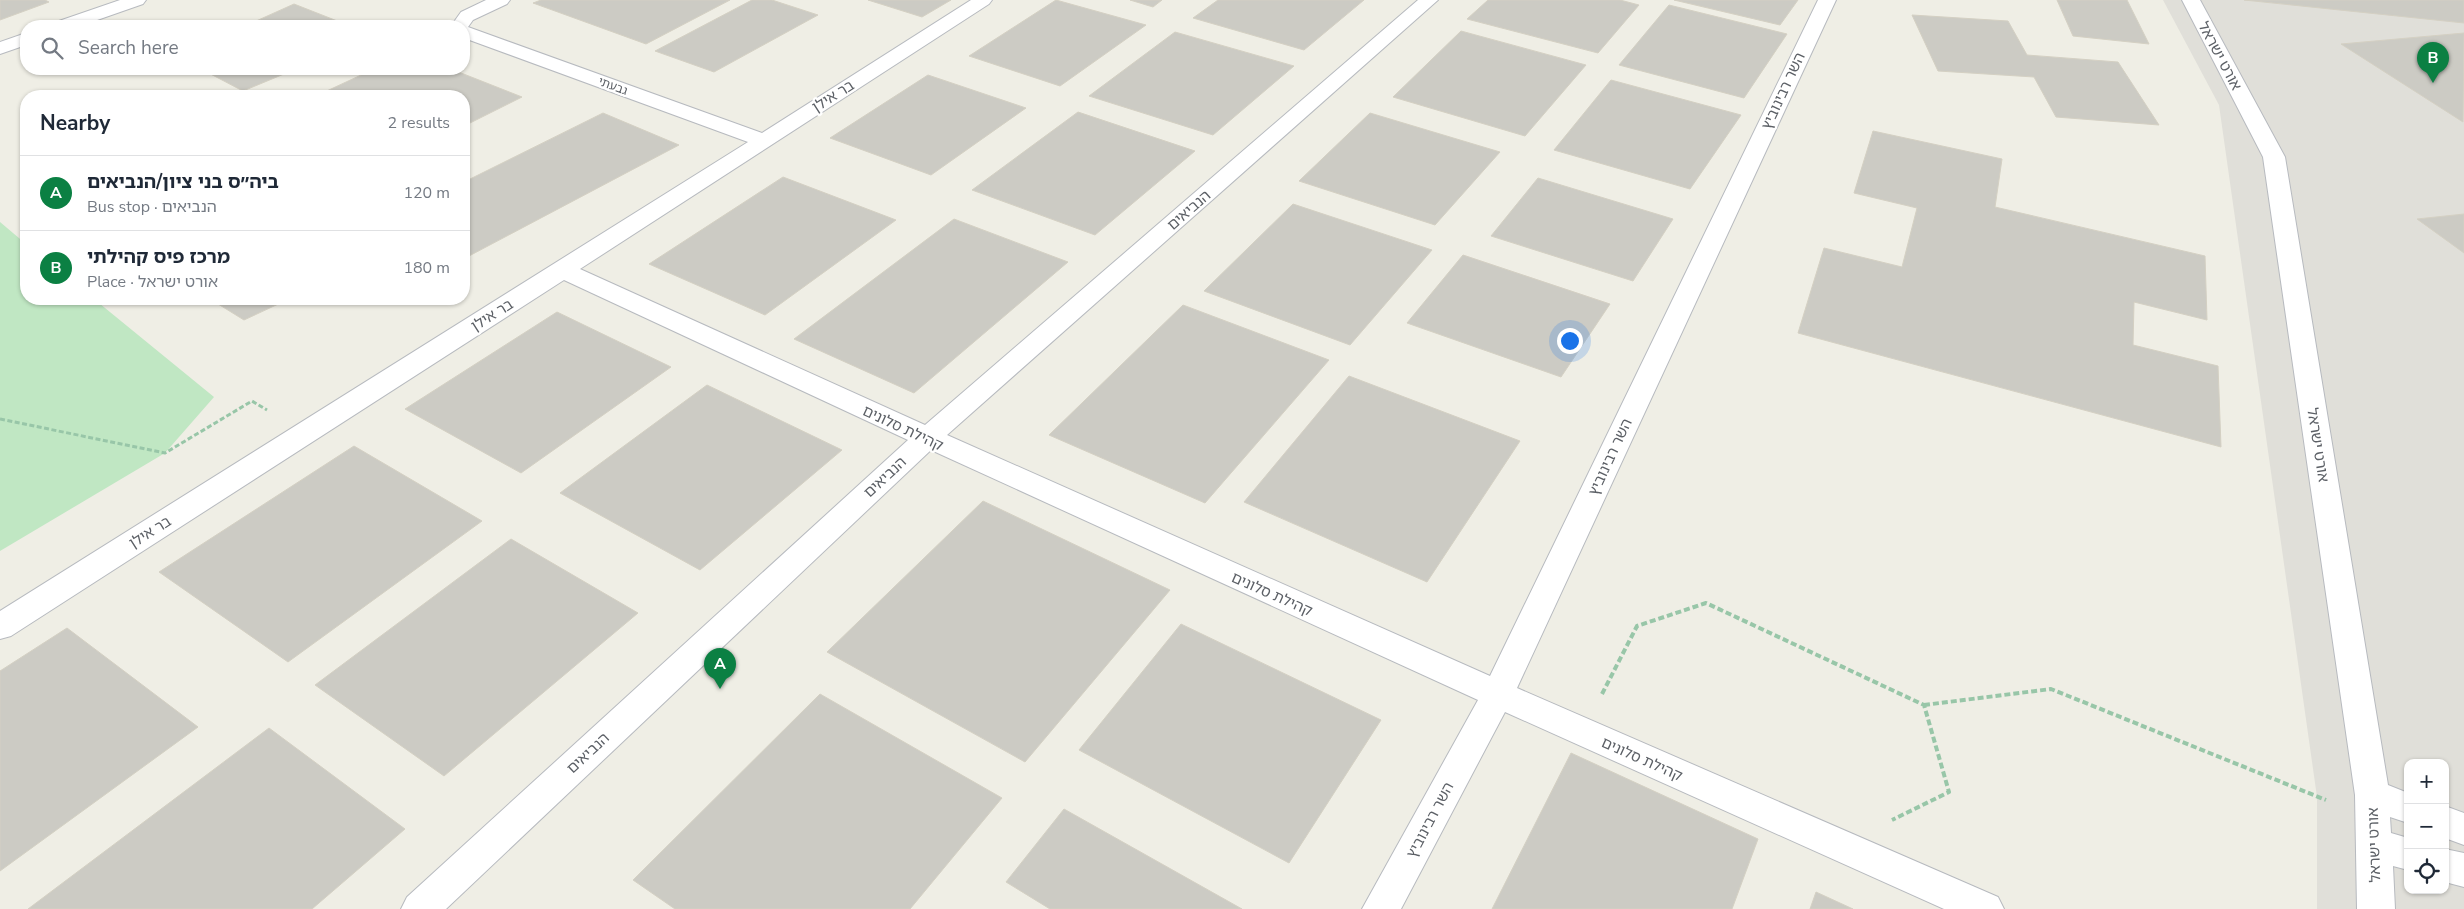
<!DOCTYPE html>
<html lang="en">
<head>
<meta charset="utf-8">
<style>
	:root { --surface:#fff; --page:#f6f6f7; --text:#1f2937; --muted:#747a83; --line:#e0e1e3; --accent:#0b8043 }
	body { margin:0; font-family:"Nunito Sans","Noto Sans Hebrew",sans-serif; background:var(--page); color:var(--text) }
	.controls { position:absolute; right:15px; bottom:15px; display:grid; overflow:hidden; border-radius:10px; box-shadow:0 1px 4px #0004 }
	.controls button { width:45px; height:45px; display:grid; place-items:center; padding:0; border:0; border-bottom:1px solid var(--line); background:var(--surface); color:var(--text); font:25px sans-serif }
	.you { position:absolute; left:1569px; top:340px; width:18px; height:18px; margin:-12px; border:4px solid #fff; border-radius:50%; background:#1a73e8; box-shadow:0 0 0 8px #1a73e833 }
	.badge { display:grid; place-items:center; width:32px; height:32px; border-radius:50%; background:var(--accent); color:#fff; font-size:16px; font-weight:700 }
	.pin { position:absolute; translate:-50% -41px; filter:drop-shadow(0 1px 2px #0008) }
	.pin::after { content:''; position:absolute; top:26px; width:18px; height:15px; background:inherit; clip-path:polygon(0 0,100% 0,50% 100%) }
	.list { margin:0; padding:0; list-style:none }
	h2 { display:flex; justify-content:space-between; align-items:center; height:65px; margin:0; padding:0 20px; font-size:21px }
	h2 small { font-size:16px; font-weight:400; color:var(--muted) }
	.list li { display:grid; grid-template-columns:32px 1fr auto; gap:15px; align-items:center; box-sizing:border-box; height:75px; padding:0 20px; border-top:1px solid var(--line) }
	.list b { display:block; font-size:19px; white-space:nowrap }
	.list p { margin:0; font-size:16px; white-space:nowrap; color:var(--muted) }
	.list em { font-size:16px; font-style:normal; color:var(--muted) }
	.icon { flex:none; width:28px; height:28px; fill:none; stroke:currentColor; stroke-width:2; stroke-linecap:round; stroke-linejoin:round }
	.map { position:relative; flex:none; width:2464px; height:909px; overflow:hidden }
	.search { position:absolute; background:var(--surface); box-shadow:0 1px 4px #0004; left:20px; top:20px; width:450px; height:55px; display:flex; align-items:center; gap:12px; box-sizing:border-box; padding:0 18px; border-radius:20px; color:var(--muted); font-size:19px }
	.panel { position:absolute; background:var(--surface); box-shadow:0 1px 4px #0004; left:20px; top:90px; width:450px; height:215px; border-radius:20px }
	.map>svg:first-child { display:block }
	.industrial { fill:#e0dfd9; fill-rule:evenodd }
	.green { fill:#c0e7c3 }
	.building { fill:#cccbc4; stroke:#d4d0c3 }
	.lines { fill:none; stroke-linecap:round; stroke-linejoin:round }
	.minor-casing { stroke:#b7babf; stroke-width:2 }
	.path-far1 { stroke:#98c6a8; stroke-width:3; stroke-dasharray:5 2.5; stroke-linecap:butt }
	.path { stroke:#98c6a8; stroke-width:4; stroke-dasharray:6 3; stroke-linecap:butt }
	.minor { fill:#fff; fill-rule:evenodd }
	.labels { text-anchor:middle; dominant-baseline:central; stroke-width:4.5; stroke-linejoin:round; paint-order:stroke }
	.far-street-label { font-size:12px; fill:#5c6066; stroke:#fff }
	.street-label { font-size:15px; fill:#5c6066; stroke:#fff }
</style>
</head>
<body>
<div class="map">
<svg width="2464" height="909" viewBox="0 0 2464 909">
	<rect width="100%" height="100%" fill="#efeee5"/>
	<path class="industrial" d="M2163,0H2464V909H2317V797L2219,105ZM2408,763H2445V890H2408Z"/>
	<path class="green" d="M0,222L26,244V299H94L214,397L165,453L0,551Z"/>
	<g class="building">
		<path d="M0,0H45L49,2L0,20Z"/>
		<path d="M541,0H730L646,44L533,3Z"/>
		<path d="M752,0H772L818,15L714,72L655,51Z"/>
		<path d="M868,0H951L922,17Z"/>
		<path d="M1056,0L1146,25L1060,86L969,56Z"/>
		<path d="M1130,0H1162L1153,7Z"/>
		<path d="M1218,0H1364L1304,50L1193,18Z"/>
		<path d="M1488,0H1620L1639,5L1598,53L1467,19Z"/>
		<path d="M1674,0H1798L1780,25Z"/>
		<path d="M2057,0H2127L2149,44L2073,36Z"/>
		<path d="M2244,0H2464V23Z"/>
		<path d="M294,4L350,26H245Z"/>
		<path d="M1669,5L1787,34L1744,98L1619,65Z"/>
		<path d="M1912,15L2008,21L2027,55L2118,62L2159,125L2056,117L2034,77L1938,71Z"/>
		<path d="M1461,31L1586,65L1525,136L1393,97Z"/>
		<path d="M1175,32L1294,66L1213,135L1089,96Z"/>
		<path d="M2464,33L2463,122L2341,44Z"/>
		<path d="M201,69H296L243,91Z"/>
		<path d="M374,69H451L522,97L464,126V96H316Z"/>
		<path d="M928,75L1026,108L931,175L830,138Z"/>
		<path d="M1611,80L1741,115L1690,189L1554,150Z"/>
		<path d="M1078,112L1195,151L1095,235L972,190Z"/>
		<path d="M603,113L679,145L469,256L464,254V182Z"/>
		<path d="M1370,113L1500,152L1435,225L1299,181Z"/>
		<path d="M1873,131L2002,159L1995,207L2205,256L2207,320L2134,302L2133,345L2218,366L2221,447L1798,333L1824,248L1902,267L1917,208L1854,193Z"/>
		<path d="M783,177L896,220L765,315L649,264Z"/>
		<path d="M1538,178L1673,219L1633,281L1491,236Z"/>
		<path d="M1293,204L1432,250L1350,345L1204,291Z"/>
		<path d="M2464,214V253L2417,219Z"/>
		<path d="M954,219L1068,262L914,393L794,339Z"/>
		<path d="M1463,255L1610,304L1561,377L1407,323Z"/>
		<path d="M210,299H289L244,320Z"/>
		<path d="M1183,305L1329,360L1205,503L1049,435Z"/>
		<path d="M557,312L671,367L521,473L405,409Z"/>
		<path d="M1349,376L1520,441L1427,582L1244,502Z"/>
		<path d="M707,385L842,450L700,570L560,493Z"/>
		<path d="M354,446L482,521L288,662L159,572Z"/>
		<path d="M983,501L1170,590L1025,762L827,652Z"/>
		<path d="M511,539L638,613L444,776L315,685Z"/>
		<path d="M1181,624L1381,720L1289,863L1079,750Z"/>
		<path d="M67,628L198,727L0,871V671Z"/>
		<path d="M820,694L1002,798L910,909H675L633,880Z"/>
		<path d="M269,728L405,829L312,909H28Z"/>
		<path d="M1571,753L1758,839L1732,909H1492Z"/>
		<path d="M1064,809L1242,909H1050L1006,882Z"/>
		<path d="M1816,892L1853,909H1810Z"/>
	</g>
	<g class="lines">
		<g class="minor-casing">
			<g id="minor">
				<path d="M120,0H146L143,4L80,26H54L56,22Z"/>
				<path d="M486,0H510L507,4L473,20L468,27L762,133L971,0H992L989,4L580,269L925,425L1418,0H1438L947,435L1490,676L1818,0H1836L1517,688L1998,897L2004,909H1944L1505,712L1401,909H1362L1478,700L931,450L446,909H401L407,897L908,440L564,280L11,636L0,639V611L748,142L464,38V26H451L461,12Z"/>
				<path d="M2182,0H2200L2285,157L2388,785L2408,793V823L2390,817L2391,833L2408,838V870L2393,866L2395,909H2357L2355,795L2263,157Z"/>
				<path d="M26,33V45L0,54V42Z"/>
				<path d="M2445,806L2464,813V845L2445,838Z"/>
				<path d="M2445,849L2464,853V887L2445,882Z"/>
			</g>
		</g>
		<path class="path-far1" d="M0,419L165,453L252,401L267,410"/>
		<g class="path">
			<path d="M1602,694L1637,626L1706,603L1924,705L1949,792L1892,820"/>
			<path d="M1924,705L2051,689L2326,800"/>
		</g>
		<use href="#minor" class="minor"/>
	</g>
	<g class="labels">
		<g class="far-street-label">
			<text transform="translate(613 86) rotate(20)">גבעתי</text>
		</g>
		<g class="street-label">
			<text transform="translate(2220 56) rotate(62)">אורט ישראל</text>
			<text transform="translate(1783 91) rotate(-65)">השר רבינוביץ</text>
			<text transform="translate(833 96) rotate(-32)">בר אילן</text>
			<text transform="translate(1189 210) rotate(-41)">הנביאים</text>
			<text transform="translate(492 315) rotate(-32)">בר אילן</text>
			<text transform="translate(903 428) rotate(25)">קהילת סלונים</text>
			<text transform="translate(2318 445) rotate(81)">אורט ישראל</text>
			<text transform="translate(1610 457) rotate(-65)">השר רבינוביץ</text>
			<text transform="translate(885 477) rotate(-43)">הנביאים</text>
			<text transform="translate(150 532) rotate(-32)">בר אילן</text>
			<text transform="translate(1272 594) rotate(24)">קהילת סלונים</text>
			<text transform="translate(588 753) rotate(-43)">הנביאים</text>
			<text transform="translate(1642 759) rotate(24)">קהילת סלונים</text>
			<text transform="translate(1430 820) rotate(-62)">השר רבינוביץ</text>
			<text transform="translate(2374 845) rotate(-92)">אורט ישראל</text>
		</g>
	</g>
</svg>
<div class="controls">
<button>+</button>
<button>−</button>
<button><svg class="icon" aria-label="locate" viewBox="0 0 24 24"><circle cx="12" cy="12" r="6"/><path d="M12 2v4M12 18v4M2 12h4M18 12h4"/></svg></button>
</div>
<div class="you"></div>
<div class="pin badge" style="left:720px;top:689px">A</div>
<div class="pin badge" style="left:2433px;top:83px">B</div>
<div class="search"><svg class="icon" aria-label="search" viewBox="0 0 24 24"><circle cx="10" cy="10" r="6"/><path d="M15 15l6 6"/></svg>Search here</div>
<section class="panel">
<h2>Nearby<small>2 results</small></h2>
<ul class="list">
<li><span class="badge">A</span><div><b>ביה״ס בני ציון/הנביאים</b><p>Bus stop · הנביאים</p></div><em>120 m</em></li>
<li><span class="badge">B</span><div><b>מרכז פיס קהילתי</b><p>Place · אורט ישראל</p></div><em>180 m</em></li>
</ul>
</section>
</div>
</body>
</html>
